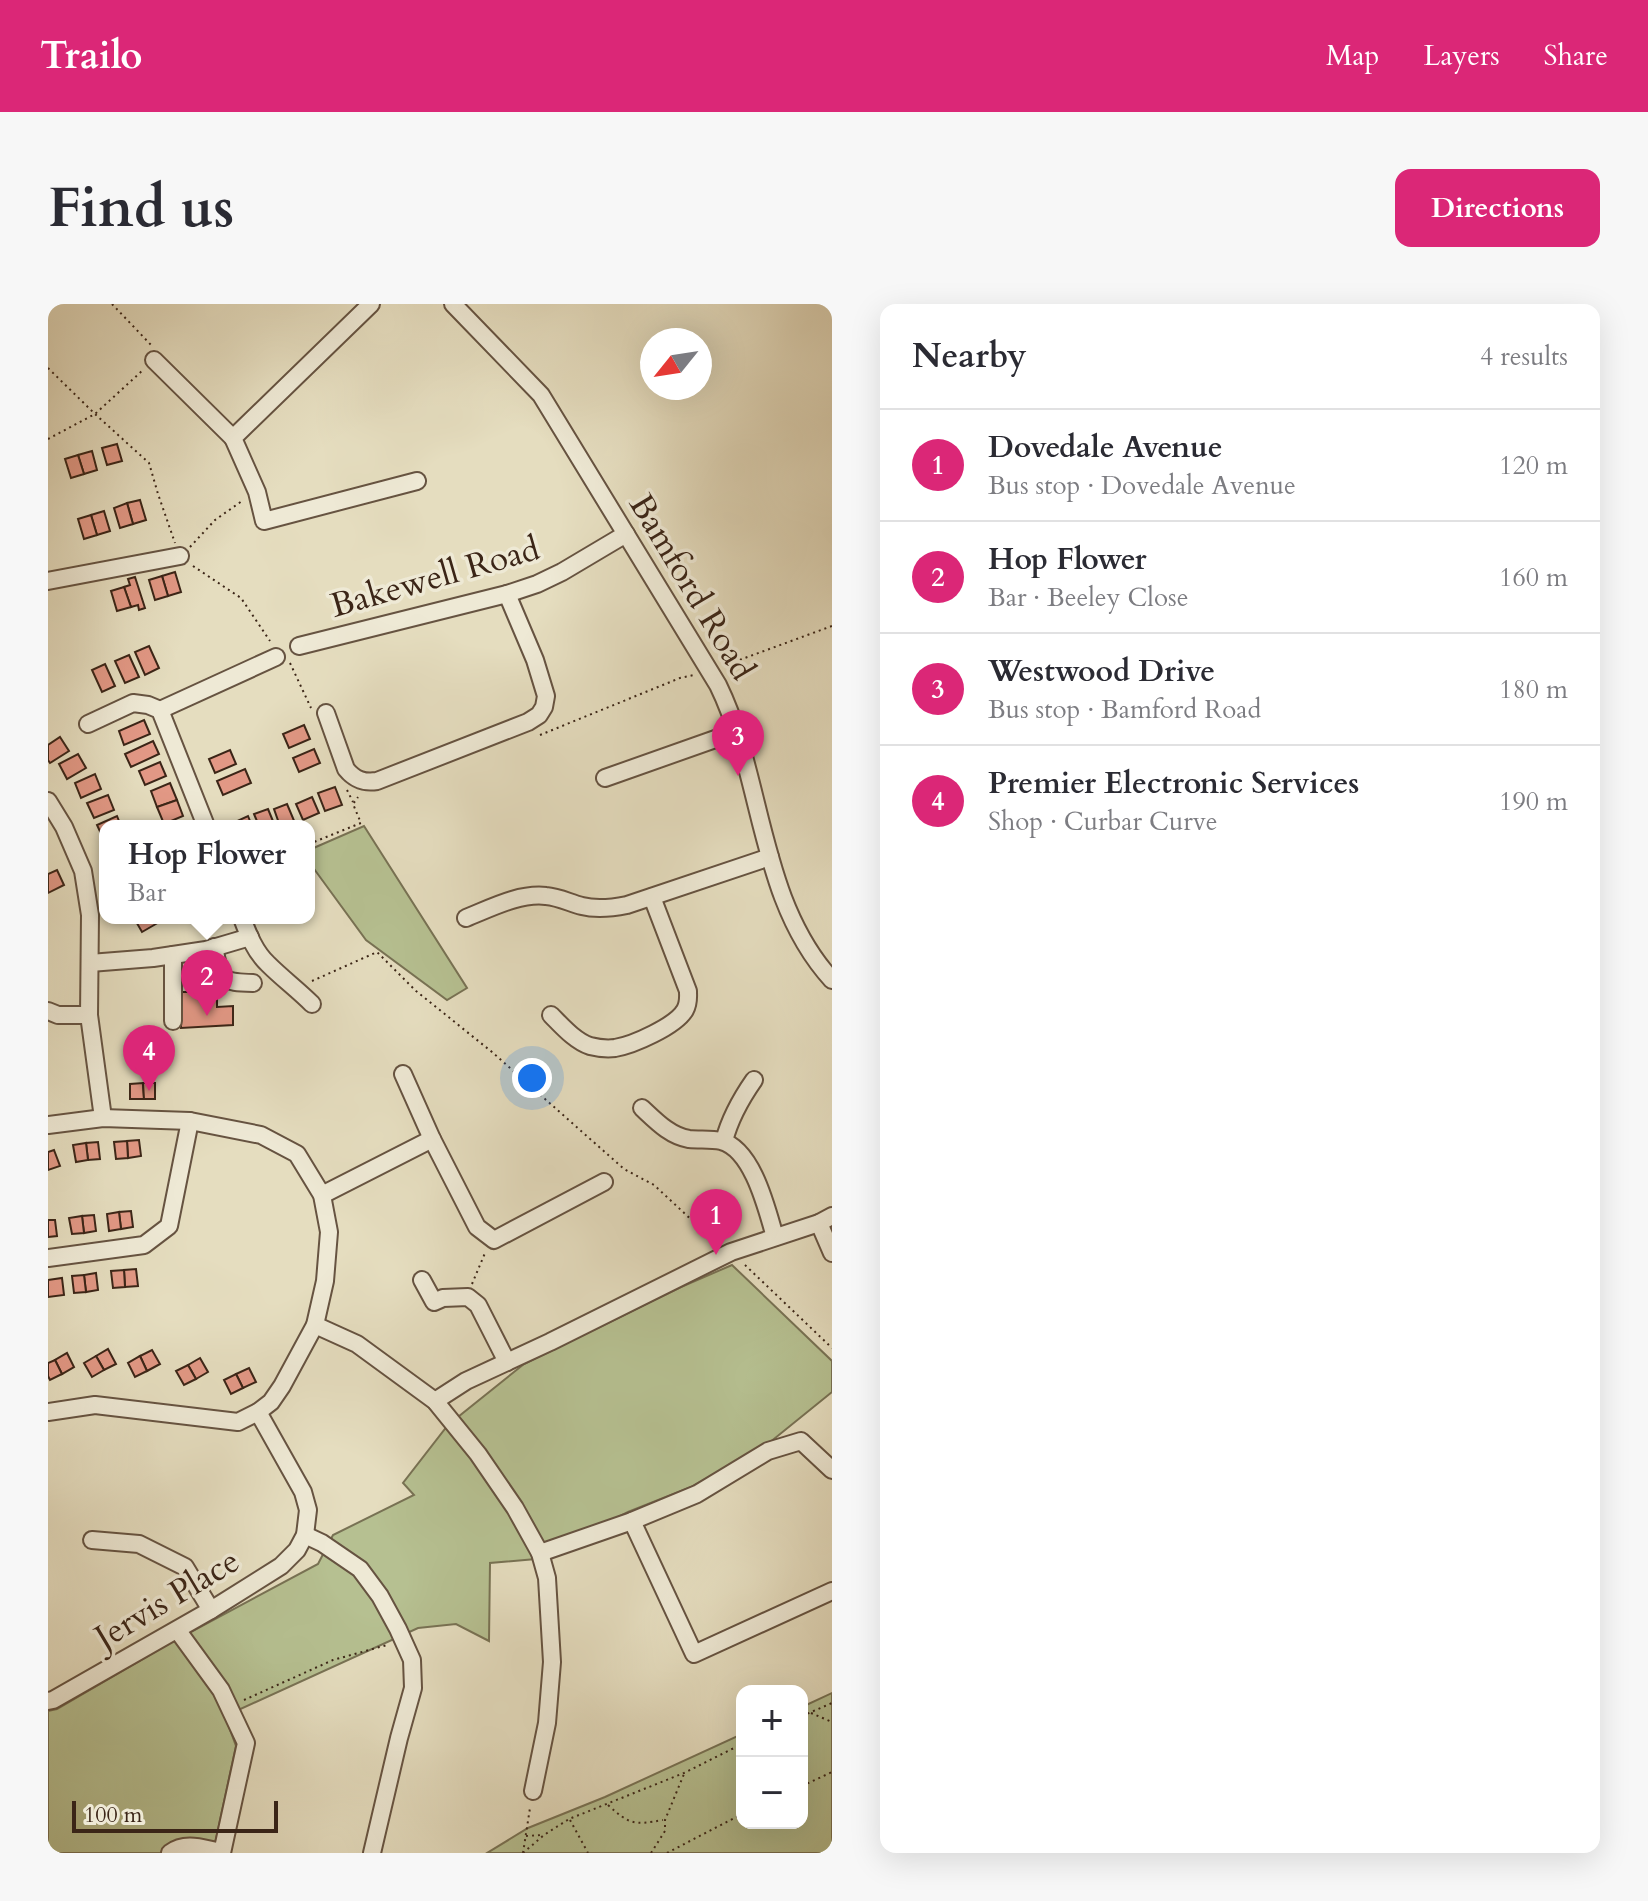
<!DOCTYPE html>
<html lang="en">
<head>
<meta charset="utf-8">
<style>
	:root { --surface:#fff; --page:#f7f7f7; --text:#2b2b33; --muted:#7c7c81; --line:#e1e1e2; --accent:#db2777 }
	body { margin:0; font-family:Cardo,serif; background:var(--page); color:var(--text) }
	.controls { position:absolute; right:24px; bottom:24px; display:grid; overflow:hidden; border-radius:16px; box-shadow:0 8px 32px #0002 }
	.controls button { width:72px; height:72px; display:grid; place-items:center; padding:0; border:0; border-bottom:2px solid var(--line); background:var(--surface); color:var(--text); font:40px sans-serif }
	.compass { position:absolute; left:592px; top:24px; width:72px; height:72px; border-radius:50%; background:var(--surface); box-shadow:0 8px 32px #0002; rotate:240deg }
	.scale { position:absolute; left:24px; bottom:20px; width:206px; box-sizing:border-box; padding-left:8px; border:4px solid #3b2517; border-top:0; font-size:22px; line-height:28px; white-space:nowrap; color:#3b2517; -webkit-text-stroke:6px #eee9d5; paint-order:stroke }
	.you { position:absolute; left:484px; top:774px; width:28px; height:28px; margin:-20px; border:6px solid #fff; border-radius:50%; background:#1a73e8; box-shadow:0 0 0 12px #1a73e833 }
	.badge { display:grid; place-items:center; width:52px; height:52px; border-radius:50%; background:var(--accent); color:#fff; font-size:26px; font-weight:700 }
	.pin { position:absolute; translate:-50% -66px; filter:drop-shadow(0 2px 4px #0008) }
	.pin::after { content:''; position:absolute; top:42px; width:28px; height:24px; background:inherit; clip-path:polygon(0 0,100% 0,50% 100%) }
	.popup { position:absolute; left:51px; top:516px; width:216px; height:104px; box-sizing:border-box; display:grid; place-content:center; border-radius:16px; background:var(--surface); filter:drop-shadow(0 2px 6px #0005); font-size:26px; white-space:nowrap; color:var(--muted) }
	.popup b { font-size:30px; color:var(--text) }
	.popup::after { content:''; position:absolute; left:50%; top:100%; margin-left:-16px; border:16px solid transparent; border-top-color:var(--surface) }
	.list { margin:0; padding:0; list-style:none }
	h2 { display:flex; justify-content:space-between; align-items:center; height:104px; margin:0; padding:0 32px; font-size:34px }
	h2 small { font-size:26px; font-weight:400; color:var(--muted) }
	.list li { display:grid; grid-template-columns:52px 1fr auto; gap:24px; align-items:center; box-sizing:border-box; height:112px; padding:0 32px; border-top:2px solid var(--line) }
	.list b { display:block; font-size:30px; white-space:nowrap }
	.list p { margin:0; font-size:26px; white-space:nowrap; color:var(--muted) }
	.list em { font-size:26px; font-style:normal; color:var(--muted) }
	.map { position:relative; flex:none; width:784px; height:1549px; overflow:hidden; border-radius:16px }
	header { display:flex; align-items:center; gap:48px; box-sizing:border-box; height:112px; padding:0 40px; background:var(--accent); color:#fff }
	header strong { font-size:38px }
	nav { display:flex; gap:44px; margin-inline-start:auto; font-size:28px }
	.intro { display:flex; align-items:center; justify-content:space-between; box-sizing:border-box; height:192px; padding:0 48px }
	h1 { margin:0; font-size:56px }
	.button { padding:20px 36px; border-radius:16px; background:var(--accent); color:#fff; font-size:28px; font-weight:700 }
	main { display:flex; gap:48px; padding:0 48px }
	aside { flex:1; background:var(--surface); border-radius:16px; box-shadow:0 8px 32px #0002 }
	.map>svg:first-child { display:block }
	.green { fill:#b6c091; stroke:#787254; stroke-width:2 }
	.building { fill:#e29885; stroke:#3b2517; stroke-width:2 }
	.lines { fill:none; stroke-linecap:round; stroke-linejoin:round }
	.minor-casing { stroke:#665341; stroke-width:20 }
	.path { stroke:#3b2517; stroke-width:2; stroke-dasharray:2 4; stroke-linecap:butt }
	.minor { stroke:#eee9d5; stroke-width:16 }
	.labels { text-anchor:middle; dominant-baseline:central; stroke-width:7; stroke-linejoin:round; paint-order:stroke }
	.street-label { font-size:34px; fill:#3b2517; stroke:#eee9d5 }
</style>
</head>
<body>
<header>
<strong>Trailo</strong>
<nav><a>Map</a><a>Layers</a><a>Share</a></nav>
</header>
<div class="intro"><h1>Find us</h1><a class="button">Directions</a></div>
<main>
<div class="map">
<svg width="784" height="1549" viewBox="0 0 784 1549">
	<rect width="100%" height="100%" fill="#e5ddbf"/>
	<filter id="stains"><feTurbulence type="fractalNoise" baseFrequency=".0025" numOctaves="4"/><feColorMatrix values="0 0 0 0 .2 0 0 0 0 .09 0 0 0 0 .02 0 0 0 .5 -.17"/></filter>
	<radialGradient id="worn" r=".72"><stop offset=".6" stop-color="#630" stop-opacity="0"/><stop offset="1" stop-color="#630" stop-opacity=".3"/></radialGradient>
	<g class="green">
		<path d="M316,522L419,684L399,696L318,636L261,558V546Z"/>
		<path d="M684,961L784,1057V1088L721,1139L643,1183L580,1208L488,1255L442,1259L441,1337L408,1320L370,1324L177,1412L188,1442L165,1549H0V1407L9,1405L124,1338L270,1260L285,1231L366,1191L355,1179L400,1121L476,1060L633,983Z"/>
		<path d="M784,1389V1549H439L480,1524L557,1493L694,1430V1519H754V1403Z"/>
	</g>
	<g class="building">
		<path d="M69,140L74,157L59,161L54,144Z"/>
		<path d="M44,147L49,166L36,170L30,151Z"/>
		<path d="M30,151L36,170L23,174L17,155Z"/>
		<path d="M92,196L98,216L85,220L79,199Z"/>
		<path d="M79,199L85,220L72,224L66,204Z"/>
		<path d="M56,207L62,227L49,231L43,211Z"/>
		<path d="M43,211L49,231L36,235L30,215Z"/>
		<path d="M127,268L133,288L120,292L114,272Z"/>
		<path d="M114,272L120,292L107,296L101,276Z"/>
		<path d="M87,273L97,304L91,306L90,301L83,303L76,283L82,281L80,275Z"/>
		<path d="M76,283L83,303L69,307L63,287Z"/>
		<path d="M101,342L111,364L97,371L87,348Z"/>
		<path d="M81,351L91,373L77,379L67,357Z"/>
		<path d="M57,360L67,382L54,388L44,366Z"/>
		<path d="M96,416L102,430L76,441L71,427Z"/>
		<path d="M256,421L262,435L241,444L235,430Z"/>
		<path d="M12,433L21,447L2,459L0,456V441Z"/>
		<path d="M105,437L111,450L83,463L77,450Z"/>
		<path d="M266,445L272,459L251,468L245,454Z"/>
		<path d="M182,446L188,460L167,469L161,455Z"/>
		<path d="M30,450L38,464L19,475L11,460Z"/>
		<path d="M112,458L118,472L97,481L91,467Z"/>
		<path d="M197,465L203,479L175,491L169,477Z"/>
		<path d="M47,470L53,485L33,494L27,479Z"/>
		<path d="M122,479L129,496L109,503L103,487Z"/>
		<path d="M287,483L294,501L277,507L270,489Z"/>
		<path d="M60,491L66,506L46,514L39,499Z"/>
		<path d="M264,493L271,509L255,516L248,500Z"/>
		<path d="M129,496L135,512L116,520L109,503Z"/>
		<path d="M239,500L247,519L241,522H232L226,505Z"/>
		<path d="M220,505L227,522H211L206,510Z"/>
		<path d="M69,512L73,522H57L56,536L49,521Z"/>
		<path d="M200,512L204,522H188L187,518Z"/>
		<path d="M9,566L16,581L0,589V570Z"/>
		<path d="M86,614H111L113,617L94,628Z"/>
		<path d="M133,688H169V703L185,702V721L133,724Z"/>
		<path d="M95,779L96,795H82V780Z"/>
		<path d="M95,779H107V795H96Z"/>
		<path d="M91,836L93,852L80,854L79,837Z"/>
		<path d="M79,837L80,854L68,855L66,838Z"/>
		<path d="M50,838L52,855L40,856L38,839Z"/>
		<path d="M38,839L40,856L28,858L25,841Z"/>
		<path d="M6,846L12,862L0,866V848Z"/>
		<path d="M83,907L85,923L73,925L71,908Z"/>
		<path d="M71,908L73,925L61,927L59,910Z"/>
		<path d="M46,911L48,927L36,929L34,912Z"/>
		<path d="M34,912L36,929L24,930L21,914Z"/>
		<path d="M0,916H7L9,932L0,933Z"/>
		<path d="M88,965L90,982L77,983L76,966Z"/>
		<path d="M76,966L77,983L65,984L63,967Z"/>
		<path d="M48,969L50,986L38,988L36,971Z"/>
		<path d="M36,971L38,988L26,989L24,972Z"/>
		<path d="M14,974L16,991L0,993V976Z"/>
		<path d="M60,1045L68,1060L56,1066L48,1052Z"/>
		<path d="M104,1046L112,1060L99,1067L92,1052Z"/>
		<path d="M19,1049L26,1063L14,1070L7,1056Z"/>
		<path d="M48,1052L56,1066L44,1073L36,1059Z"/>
		<path d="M92,1052L99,1067L87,1073L80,1059Z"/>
		<path d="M152,1054L160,1068L148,1075L140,1061Z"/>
		<path d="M7,1056L14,1070L2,1076L0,1072V1059Z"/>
		<path d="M140,1061L148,1075L136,1081L128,1067Z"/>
		<path d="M201,1064L208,1078L195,1084L188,1070Z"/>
		<path d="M188,1070L195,1084L183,1090L176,1076Z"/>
	</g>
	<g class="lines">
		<g class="minor-casing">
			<g id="minor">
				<path d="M323,0L185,134L209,188L216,217L369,177"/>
				<path d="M405,0L493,91L670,381C716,475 710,595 784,676"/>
				<path d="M106,56L185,134"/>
				<path d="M0,277L132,252"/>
				<path d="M251,342L459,290L489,280L514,268L578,230"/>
				<path d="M112,406L228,353"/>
				<path d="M278,409L298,465C307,476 316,479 329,477L480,418L491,411L496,403L498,392L487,356L459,290"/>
				<path d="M40,420L85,399L100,401L112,406L158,522"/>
				<path d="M557,474L690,427"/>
				<path d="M0,497L16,523L35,567L42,611L41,711L55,814"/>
				<path d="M194,614C200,630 207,648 220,660C234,674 250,686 264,700"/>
				<path d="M418,614C443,604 471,589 498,592C511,593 522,599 534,602C549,606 564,604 579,601L722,553"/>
				<path d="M166,643C173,676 171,678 205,679"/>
				<path d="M42,659L105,654L158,646L202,633"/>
				<path d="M0,707L10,711H41"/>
				<path d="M503,711C514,722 527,737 542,742C550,744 559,745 567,744C585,741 628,722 637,706C641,699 640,694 640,687L604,593"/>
				<path d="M125,717V651"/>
				<path d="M355,770L384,835L429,923L446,936L556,878"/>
				<path d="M594,804C608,817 622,832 641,835C652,836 663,835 673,837C705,845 719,906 727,933"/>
				<path d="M0,821L55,814L142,817L213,831L249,850L274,891L281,928L277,977L267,1021L234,1082L223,1098L210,1108L190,1118L47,1101L0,1108"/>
				<path d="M676,837C682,814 692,796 706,776"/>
				<path d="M274,891L384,835"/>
				<path d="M771,919L784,949"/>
				<path d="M0,954L96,941L121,922L142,817"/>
				<path d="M374,976L386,998L395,994L420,993L430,1001L459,1058"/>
				<path d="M267,1021L309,1040L387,1097L430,1150L467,1204L492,1249L499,1274L504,1358L499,1419L485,1487"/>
				<path d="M387,1097L418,1077L502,1038L683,948L771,919L784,912"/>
				<path d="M584,1217L646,1350L784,1287"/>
				<path d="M257,1231L274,1239L312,1265L332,1292L350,1325L364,1356L365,1384L351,1434L324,1549"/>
				<path d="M44,1236L91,1240L137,1263L163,1306"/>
				<path d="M492,1249L584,1217L649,1190L720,1147L753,1137L784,1166"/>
				<path d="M130,1327L173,1386L198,1439L174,1549"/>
				<path d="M0,1397L5,1396L163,1306L233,1262L249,1246L257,1231L260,1206L255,1188L210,1108"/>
				<path d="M122,1549C138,1537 156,1545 174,1548"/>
			</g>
		</g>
		<g class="path">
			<path d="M64,0L104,42"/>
			<path d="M0,64L47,110L101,159L110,190L127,239"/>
			<path d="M0,135L47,110L95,66"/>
			<path d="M142,243L167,216L194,197"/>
			<path d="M145,262L193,294L222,337"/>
			<path d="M242,359L263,404"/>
			<path d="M675,362L784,322"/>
			<path d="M492,431L632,374L646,371"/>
			<path d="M299,486L305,498"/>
			<path d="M261,540L313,519L305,500L310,493"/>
			<path d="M264,677L329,648L368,687L444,748L576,865L606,881L648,920L671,939"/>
			<path d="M697,961L784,1044"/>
			<path d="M424,980L437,949"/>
			<path d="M196,1396L285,1356L339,1341"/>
			<path d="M763,1409L784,1418"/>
			<path d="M754,1412L784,1399"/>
			<path d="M754,1482L784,1468"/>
			<path d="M560,1501C582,1521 586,1521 615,1516"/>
			<path d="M522,1516L540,1549"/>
			<path d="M478,1532L494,1531"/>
			<path d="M475,1549L496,1531L521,1515L636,1469L694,1440"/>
			<path d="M475,1549L482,1504"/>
			<path d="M603,1549L617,1527V1516L636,1470"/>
			<path d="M619,1549L694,1510"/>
		</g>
		<use href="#minor" class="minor"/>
	</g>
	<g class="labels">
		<g class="street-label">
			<text transform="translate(387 273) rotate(-16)">Bakewell Road</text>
			<text transform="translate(644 283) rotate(59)">Bamford Road</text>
			<text transform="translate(119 1295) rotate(-31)">Jervis Place</text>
		</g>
	</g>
	<rect width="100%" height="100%" filter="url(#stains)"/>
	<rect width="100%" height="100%" fill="url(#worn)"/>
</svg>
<div class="controls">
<button>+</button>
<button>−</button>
</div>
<svg class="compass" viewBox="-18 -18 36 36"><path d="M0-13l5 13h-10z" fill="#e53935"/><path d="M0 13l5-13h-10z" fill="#7c7c81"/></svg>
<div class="scale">100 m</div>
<div class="you"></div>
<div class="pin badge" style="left:668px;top:951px">1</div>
<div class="pin badge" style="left:159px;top:712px">2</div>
<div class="popup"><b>Hop Flower</b>Bar</div>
<div class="pin badge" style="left:690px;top:472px">3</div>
<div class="pin badge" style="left:101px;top:787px">4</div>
</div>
<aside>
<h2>Nearby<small>4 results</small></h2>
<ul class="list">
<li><span class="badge">1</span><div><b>Dovedale Avenue</b><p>Bus stop · Dovedale Avenue</p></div><em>120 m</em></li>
<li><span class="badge">2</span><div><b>Hop Flower</b><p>Bar · Beeley Close</p></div><em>160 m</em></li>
<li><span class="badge">3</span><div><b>Westwood Drive</b><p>Bus stop · Bamford Road</p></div><em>180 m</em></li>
<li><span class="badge">4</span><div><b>Premier Electronic Services</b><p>Shop · Curbar Curve</p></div><em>190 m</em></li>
</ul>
</aside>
</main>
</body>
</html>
